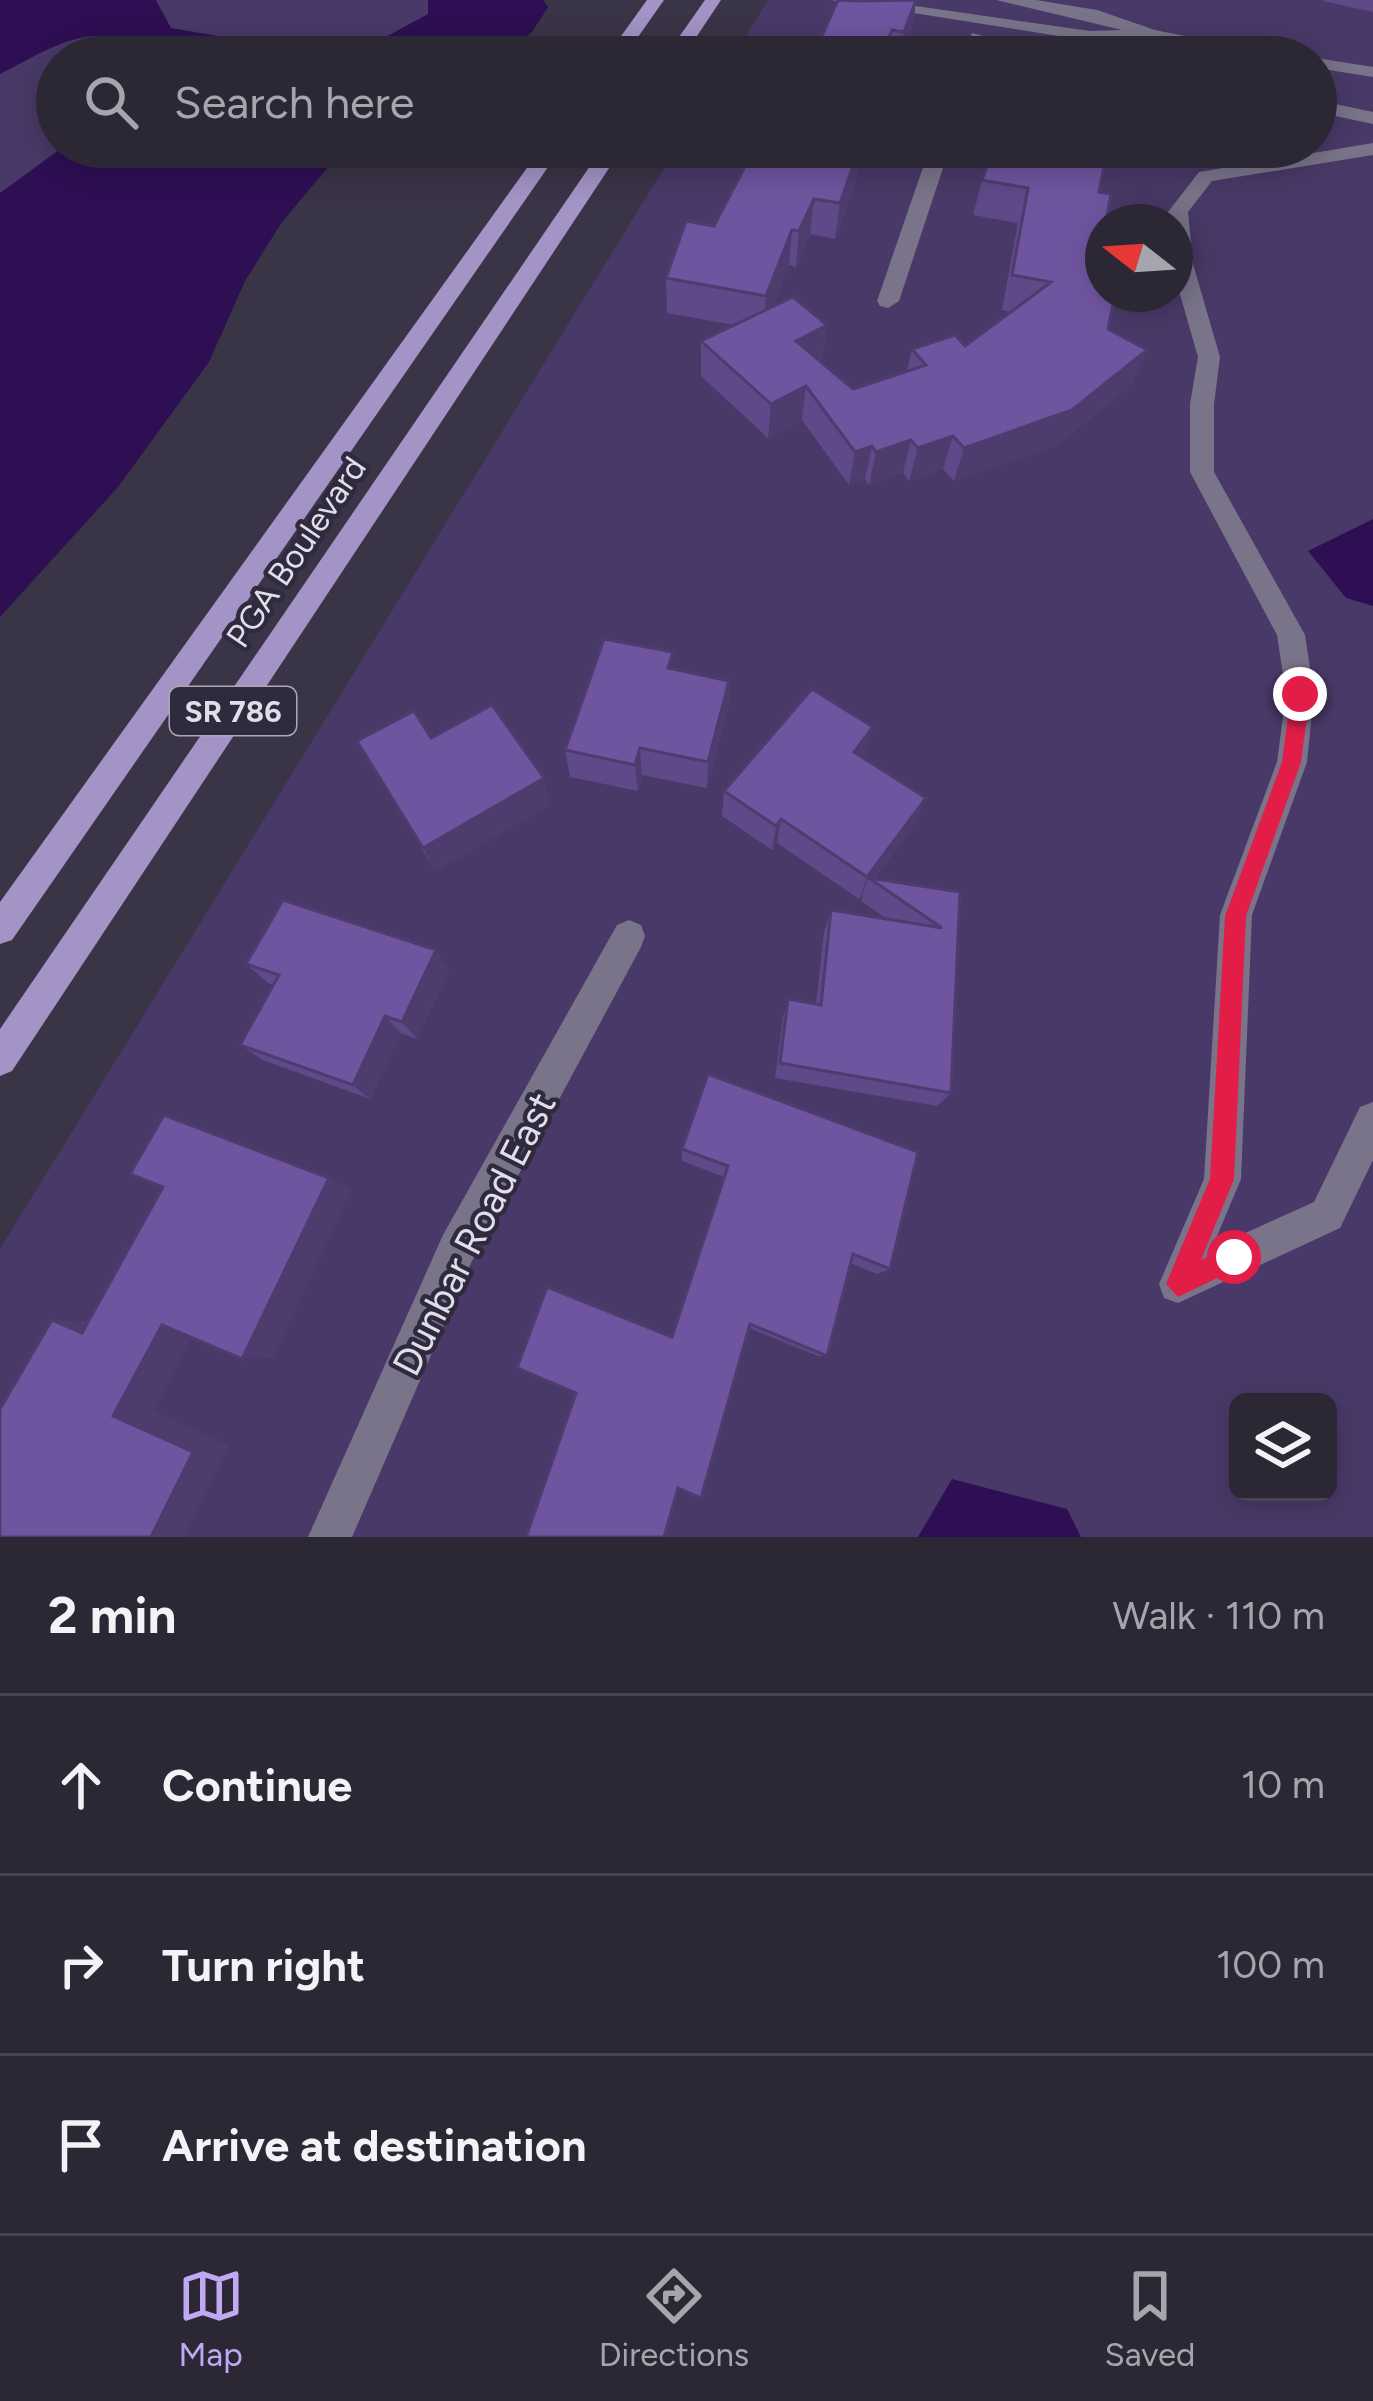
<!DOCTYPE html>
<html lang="en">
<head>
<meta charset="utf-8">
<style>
	:root { --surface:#2c2735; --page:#383341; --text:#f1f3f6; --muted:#a6a5ad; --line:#484450; --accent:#c0a8f3 }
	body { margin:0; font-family:Figtree,sans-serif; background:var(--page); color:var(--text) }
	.controls { position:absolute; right:36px; bottom:36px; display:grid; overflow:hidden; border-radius:18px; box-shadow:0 6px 30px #0003 }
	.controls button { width:108px; height:108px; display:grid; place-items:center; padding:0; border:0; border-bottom:3px solid var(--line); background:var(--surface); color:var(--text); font:60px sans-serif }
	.compass { position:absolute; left:1085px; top:204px; width:108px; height:108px; border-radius:50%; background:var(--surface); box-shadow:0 6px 30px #0003; rotate:287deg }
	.stop { position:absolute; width:36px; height:36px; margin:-27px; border:9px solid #e11d48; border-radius:50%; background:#fff }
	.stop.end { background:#e11d48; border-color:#fff; box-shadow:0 3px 12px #0008 }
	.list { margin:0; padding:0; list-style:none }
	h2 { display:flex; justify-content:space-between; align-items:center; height:156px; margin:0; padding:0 48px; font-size:51px }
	h2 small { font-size:39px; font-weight:400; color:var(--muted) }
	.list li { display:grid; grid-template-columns:78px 1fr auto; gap:36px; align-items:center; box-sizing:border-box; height:180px; padding:0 48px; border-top:3px solid var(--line) }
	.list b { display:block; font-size:45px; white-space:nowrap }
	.list em { font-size:39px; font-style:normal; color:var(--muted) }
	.icon { flex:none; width:66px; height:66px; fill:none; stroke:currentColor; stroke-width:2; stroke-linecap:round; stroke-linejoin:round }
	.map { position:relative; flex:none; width:1373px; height:1537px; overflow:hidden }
	.search { position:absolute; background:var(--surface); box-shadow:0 6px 30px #0003; left:36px; right:36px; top:36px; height:132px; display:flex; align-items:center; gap:30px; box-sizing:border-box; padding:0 42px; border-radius:66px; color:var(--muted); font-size:45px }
	.sheet { height:696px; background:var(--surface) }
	nav { display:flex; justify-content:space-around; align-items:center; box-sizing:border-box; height:168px; border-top:3px solid var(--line); background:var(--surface); font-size:33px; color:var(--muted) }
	nav a { display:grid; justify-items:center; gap:6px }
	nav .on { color:var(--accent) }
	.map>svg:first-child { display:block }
	.green { fill:#493968; fill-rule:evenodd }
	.water { fill:#2e0f54 }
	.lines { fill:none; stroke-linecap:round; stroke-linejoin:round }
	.minor { fill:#7a748a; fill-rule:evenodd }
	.major { fill:#a393c6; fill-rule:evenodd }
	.wall { fill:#5f4989 }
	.shaded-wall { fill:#4e3c6f }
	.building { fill:#6f559f; stroke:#4e3c6f; stroke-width:3 }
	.route { fill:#e11d48 }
	.labels { text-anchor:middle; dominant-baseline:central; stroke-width:9; stroke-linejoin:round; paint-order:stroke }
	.shield { fill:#2f2a3d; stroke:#aca8b6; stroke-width:3 }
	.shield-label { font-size:30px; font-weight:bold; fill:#e1deea }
	.street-label { font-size:33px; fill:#e1deea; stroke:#2f2a3d }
	.near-street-label { font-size:39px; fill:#e1deea; stroke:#2f2a3d }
</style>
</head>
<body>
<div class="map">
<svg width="1373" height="1537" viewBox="0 0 1373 1537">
	<rect width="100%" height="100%" fill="#3a3447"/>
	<g class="green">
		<path d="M0,0H440L409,57H57V147H312L0,446Z"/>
		<path d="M768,0H1373V1537H0V1249L677,147H1316V57H733ZM1103,222H1175V294H1103ZM1238,1402H1328V1492H1238Z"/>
	</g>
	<g class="water">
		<path d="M0,0H156L171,28L253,42L382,39L428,14V0H543L548,7L532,32L499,57H135L133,48C92,17 41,54 0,74Z"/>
		<path d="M63,147H345L282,222L245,281L209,362L118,487L0,617V193Z"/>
		<path d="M1373,519V606L1346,598L1308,551Z"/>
		<path d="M952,1479L1067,1509L1081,1537H918Z"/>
	</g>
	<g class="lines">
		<g class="minor">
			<path d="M831,0H874L1090,31L1122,30L996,0H1036L1097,10L1155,30L1289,57H1249L1151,40L1090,41Z"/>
			<path d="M972,33L987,37L980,57H962Z"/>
			<path d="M1316,58L1373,67V77L1316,68Z"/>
			<path d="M1316,100L1373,112V124L1316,112Z"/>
			<path d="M1373,143V155L1212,181L1188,212L1193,264L1220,357L1214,404V472L1305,635L1314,694L1307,762L1252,915L1241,1179L1212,1248L1314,1202L1360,1107L1373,1102V1160L1340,1228L1178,1303L1164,1298L1159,1284L1204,1179L1220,915L1277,762L1286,694L1277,635L1190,472V404L1198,357L1175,277V222H1168V212L1199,172Z"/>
			<path d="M930,147H950L899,301L888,308L880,306L877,301Z"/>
			<path d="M629,920L641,925L645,936L641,947L471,1263L352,1537H308L443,1235L617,925Z"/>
		</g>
		<g class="major">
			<path d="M647,0H664L624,57H606Z"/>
			<path d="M705,0H721L683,57H665Z"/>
			<path d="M542,147H562L12,940L0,944V902Z"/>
			<path d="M603,147H623L12,1071L0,1076V1029Z"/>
		</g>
	</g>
	<g class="wall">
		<path d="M1373,0V12L1323,1V0Z"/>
		<path d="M859,1L913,28L902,57H795L813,56Z"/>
		<path d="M746,147H862L858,175L835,239L810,234L796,267L789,265L772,307L827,325L822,360L820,361L853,389L907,371L912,349L965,346L1011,312L1002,310L1018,223L973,215L982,180L1099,192V268L1108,329L1147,350L1131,385L1059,444L954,481L943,469L909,481L903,473L869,485L865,479L849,485L802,420L768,438L701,376V341L734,325L667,313L666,278L714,226L745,166Z"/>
		<path d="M673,670L729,681L728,709L707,788L642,775L638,791L570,777L565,750Z"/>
		<path d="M431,738L551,804L435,871L357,741Z"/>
		<path d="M865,755L863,758L926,798L915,823L874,879L960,892L951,1093L937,1106L775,1078L783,1017L788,999L816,1004L824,932L831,910L887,919L861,901L864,892L859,899L777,843L772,850L722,816L724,791Z"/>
		<path d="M246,964L449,970L417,1039L401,1033L370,1099L263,1060L240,1045L273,985L268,983Z"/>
		<path d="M708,1074L890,1269L877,1274L850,1263L827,1356H818L749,1328L576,1393L672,1337L724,1177L682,1161V1149Z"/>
	</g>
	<g class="shaded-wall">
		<path d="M916,0L913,28L902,57H900L904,32Z"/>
		<path d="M892,30L888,57H881Z"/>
		<path d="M860,147H862L858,175L835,239L840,203Z"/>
		<path d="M814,199L810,234L796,267L799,231Z"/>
		<path d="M792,230L789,265L763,331L766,296Z"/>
		<path d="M827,325L822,360L793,375L796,341Z"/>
		<path d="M1147,350L1131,385L1059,444L954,481L964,448Z"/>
		<path d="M806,386L802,420L768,438L771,404Z"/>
		<path d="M953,436L943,469L909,481L918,448Z"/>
		<path d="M911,440L903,473L869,485L876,452Z"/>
		<path d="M872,446L865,479L849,485L855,452Z"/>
		<path d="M729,681L728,709L707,788L708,762Z"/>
		<path d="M873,727L865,755L846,778L854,752Z"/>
		<path d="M640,748L642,775L638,791L635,765Z"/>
		<path d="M544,778L551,804L435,871L423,848Z"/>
		<path d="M926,798L915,823L872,881L869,878L859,899L867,877Z"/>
		<path d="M781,819L777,843L772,850L776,826Z"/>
		<path d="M436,950L449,970L417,1039L402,1022Z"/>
		<path d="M385,1016L401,1033L370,1099L353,1085Z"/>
		<path d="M329,1178L352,1189L273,1358L242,1359Z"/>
		<path d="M52,1320L95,1322L82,1333Z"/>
		<path d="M162,1325L197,1327L154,1411L229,1445L184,1537H151L113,1416Z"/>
	</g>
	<g class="building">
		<path d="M838,0L859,1L916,0L904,32L892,30L881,57H795L797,53L813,56Z"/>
		<path d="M755,147H860L840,203L814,199L799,231L792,230L766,296L666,278L686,221L714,226Z"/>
		<path d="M994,147H1108L1099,192L1111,194L1106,222H1103V243L1099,268L1103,269V294H1115L1108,329L1147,350L1072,410L964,448L953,436L918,448L911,440L876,452L872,446L855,452L806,386L771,404L701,341L793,297L827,325L796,341L853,389L926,365L912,349L955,335L965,346L1051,282L1012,275L1028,188L982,180Z"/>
		<path d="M604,639L673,652L668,668L729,681L708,762L640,748L635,765L565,750Z"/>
		<path d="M812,689L873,727L854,752L926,798L867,877L781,819L776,826L724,791Z"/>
		<path d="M492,705L544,778L423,848L357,741L414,711L431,738Z"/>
		<path d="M869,878L960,892L951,1093L780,1063L788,999L821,1005L831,910L942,928Z"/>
		<path d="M283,900L436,950L402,1022L385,1016L353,1085L240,1045L279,975L246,964Z"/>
		<path d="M708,1074L918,1152L890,1269L853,1254L827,1356L750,1324L701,1498L678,1488L664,1537H526L576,1393L517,1368L547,1287L672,1337L728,1166L682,1149Z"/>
		<path d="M164,1115L329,1178L242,1359L162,1325L113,1416L193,1452L151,1537H0V1409L52,1320L82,1333L163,1187L130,1174Z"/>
	</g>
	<path class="route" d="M1300,687L1310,694L1301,762L1246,916L1234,1179L1201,1260L1234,1245L1246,1257L1242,1266L1178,1297L1166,1284L1210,1179L1225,916L1282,762L1291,694Z"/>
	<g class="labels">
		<rect class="shield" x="170" y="687" width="126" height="48" rx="9"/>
		<g class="shield-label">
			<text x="233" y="711">SR 786</text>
		</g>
		<g class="street-label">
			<text transform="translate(296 552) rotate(-56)">PGA Boulevard</text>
		</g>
		<g class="near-street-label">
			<text transform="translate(474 1234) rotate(-63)">Dunbar Road East</text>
		</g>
	</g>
</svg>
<div class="controls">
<button><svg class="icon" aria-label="layers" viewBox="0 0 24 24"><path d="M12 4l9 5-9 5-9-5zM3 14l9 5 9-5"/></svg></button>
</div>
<svg class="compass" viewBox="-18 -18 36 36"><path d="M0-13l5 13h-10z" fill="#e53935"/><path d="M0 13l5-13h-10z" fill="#a6a5ad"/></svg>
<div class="stop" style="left:1234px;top:1257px"></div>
<div class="stop end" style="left:1300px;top:694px"></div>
<div class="search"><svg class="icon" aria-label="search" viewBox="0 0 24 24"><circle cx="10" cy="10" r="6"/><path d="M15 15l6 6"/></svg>Search here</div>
</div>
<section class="sheet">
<h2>2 min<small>Walk · 110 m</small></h2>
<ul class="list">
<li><svg class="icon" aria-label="ahead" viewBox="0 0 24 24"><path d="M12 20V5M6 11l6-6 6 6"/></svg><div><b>Continue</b></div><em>10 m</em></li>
<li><svg class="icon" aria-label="right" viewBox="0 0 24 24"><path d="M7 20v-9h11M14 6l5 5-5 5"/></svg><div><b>Turn right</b></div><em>100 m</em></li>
<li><svg class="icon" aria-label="arrive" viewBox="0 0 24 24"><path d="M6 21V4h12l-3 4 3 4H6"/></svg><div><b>Arrive at destination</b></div></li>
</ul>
</section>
<nav>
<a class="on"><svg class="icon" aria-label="map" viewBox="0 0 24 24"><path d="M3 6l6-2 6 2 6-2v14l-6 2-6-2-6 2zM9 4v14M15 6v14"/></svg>Map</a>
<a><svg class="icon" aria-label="directions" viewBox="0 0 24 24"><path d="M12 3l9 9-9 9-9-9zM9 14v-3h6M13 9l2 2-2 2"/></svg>Directions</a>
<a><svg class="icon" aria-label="saved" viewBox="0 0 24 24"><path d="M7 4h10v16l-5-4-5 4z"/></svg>Saved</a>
</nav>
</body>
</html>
